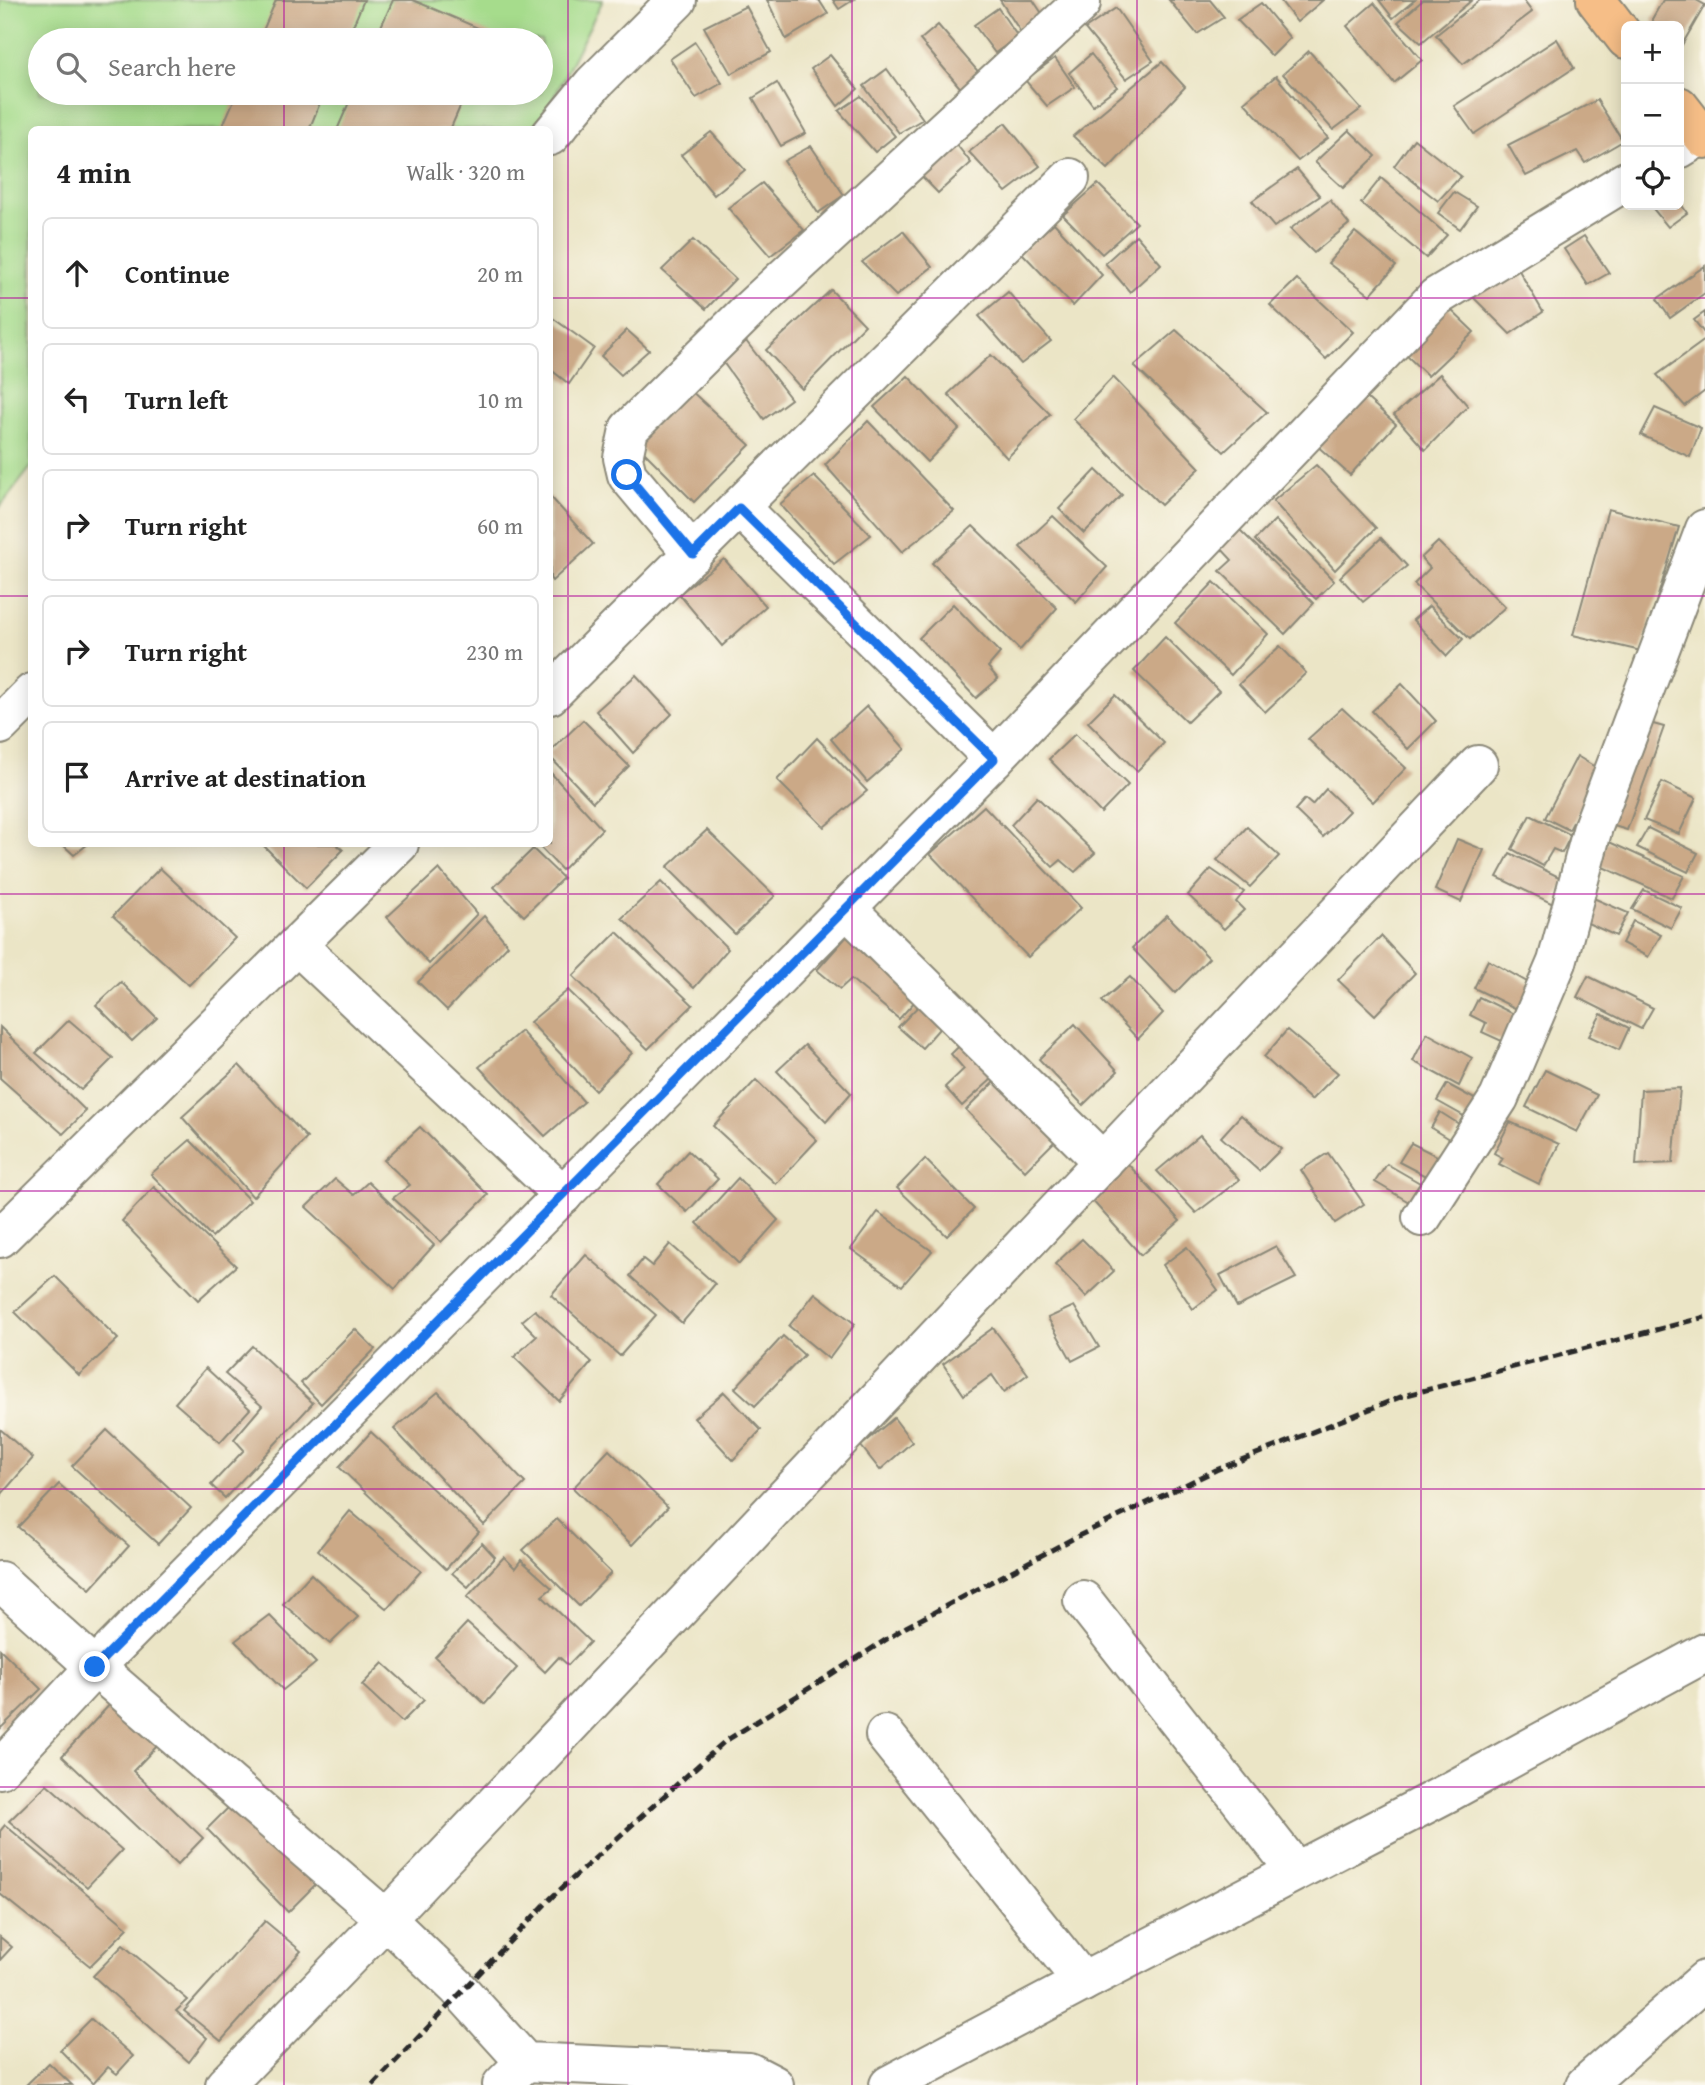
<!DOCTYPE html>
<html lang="en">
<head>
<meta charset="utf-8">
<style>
	:root { --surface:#fff; --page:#f2f2f2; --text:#222; --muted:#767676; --line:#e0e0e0 }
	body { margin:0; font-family:"Gentium Book Plus",serif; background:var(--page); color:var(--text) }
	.controls { position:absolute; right:21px; top:21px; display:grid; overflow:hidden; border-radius:10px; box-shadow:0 4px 18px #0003 }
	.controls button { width:63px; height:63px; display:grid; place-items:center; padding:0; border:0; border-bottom:2px solid var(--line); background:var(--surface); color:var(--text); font:35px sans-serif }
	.stop { position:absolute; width:21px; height:21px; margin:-16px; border:5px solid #1a73e8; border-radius:50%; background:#fff }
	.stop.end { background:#1a73e8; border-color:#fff; box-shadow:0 2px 7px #0008 }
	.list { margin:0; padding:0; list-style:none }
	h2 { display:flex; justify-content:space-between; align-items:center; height:91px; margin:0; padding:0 28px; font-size:30px }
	h2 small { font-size:23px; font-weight:400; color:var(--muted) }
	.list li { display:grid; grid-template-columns:46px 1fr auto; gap:21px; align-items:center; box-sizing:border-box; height:112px; margin:0 14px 14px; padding:0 14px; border:2px solid var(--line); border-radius:10px }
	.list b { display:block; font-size:26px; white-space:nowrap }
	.list em { font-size:23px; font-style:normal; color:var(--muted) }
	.icon { flex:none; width:38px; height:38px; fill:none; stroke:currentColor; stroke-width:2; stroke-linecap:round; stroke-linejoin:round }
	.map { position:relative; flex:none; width:1705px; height:2085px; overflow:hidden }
	.search { position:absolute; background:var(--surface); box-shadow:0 4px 18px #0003; left:28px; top:28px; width:525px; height:77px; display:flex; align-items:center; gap:18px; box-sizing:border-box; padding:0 24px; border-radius:38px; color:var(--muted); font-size:26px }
	.panel { position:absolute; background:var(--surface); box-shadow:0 4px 18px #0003; left:28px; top:126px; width:525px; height:721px; border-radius:10px }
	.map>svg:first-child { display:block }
	.pitch { fill:#a6dc8c; stroke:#68845c; stroke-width:2; fill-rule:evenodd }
	.building { fill:#cba987 }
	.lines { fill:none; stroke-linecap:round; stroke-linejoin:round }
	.minor-casing { stroke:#8b8878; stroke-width:42 }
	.major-casing { stroke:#8b8878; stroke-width:42 }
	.minor { stroke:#fff; stroke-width:38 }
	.major { stroke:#f6be87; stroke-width:38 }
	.rail { stroke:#2b2b2b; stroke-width:5; stroke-dasharray:10 5; stroke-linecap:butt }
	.route { stroke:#1a73e8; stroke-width:9 }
	.grid { fill:none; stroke:#b5179e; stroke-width:2; stroke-opacity:0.55 }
</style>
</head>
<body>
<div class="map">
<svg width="1705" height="2085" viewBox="0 0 1705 2085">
	<rect width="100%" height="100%" fill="#fbf7ec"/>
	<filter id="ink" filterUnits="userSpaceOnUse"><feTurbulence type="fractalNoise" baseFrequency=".0143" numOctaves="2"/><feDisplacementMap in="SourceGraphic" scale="14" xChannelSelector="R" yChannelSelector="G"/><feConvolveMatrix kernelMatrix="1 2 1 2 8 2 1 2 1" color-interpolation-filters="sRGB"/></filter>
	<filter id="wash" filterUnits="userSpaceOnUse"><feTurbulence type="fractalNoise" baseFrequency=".00686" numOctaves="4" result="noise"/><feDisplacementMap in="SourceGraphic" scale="28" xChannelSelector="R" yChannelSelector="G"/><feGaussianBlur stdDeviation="1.57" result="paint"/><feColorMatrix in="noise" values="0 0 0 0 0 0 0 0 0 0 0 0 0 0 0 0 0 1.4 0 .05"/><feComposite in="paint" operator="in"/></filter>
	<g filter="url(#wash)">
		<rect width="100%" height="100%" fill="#ebe5c6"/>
		<path class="pitch" d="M0,0H603L538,129L32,130L31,467L0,507ZM40,40H541V93H40Z"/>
		<g id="blocks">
			<g class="building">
				<path d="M276,0H364L347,40H259Z"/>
				<path d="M393,0H413L492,34L489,40H375Z"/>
				<path d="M767,0H819L828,14L786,39Z"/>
				<path d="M833,0H853L839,9Z"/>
				<path d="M1000,0H1033L1045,18L1022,34Z"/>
				<path d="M1169,0H1210L1224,17L1197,34Z"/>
				<path d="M1280,0H1323L1297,22Z"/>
				<path d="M1379,0H1415L1393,18Z"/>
				<path d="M1423,0H1472L1421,43L1398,22Z"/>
				<path d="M1480,0H1523L1532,12L1463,64L1436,35Z"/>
				<path d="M1663,0H1696L1705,5L1679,50V26H1655L1652,19Z"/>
				<path d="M1261,3L1290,38L1272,56L1237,20Z"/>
				<path d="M1374,3L1422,60L1394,83L1347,26Z"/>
				<path d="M746,6L771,52L731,74L704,27Z"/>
				<path d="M998,8L1018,37L995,53L974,25Z"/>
				<path d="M1116,8L1153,61L1126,79L1085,29Z"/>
				<path d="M938,25L982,76L963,91L920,40Z"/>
				<path d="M1557,39L1574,68L1474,134L1454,106Z"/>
				<path d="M695,42L722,83L696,98L670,59Z"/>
				<path d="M1309,51L1361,109L1333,130L1283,74Z"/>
				<path d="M1091,54L1117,87L1093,105L1069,73Z"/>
				<path d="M830,55L858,89L838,106L811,69Z"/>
				<path d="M1055,58L1075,87L1047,106L1025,80Z"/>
				<path d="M1162,62L1185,87L1108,169L1073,136Z"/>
				<path d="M887,69L923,119L899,133L864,86Z"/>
				<path d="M1276,76L1328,138L1298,161L1244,102Z"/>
				<path d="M777,83L806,133L781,146L753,98Z"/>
				<path d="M237,93H324L309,130H221Z"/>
				<path d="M353,93H466L450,130H337Z"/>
				<path d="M861,96L895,136L875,152L839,111Z"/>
				<path d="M1597,100L1623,141L1585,163L1577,151L1526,176L1508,145Z"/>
				<path d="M1005,123L1040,166L1006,192L969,152Z"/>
				<path d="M1349,130L1376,156L1343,188L1315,162Z"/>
				<path d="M711,132L745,170L714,195L681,155Z"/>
				<path d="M1414,139L1461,176L1438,201L1394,166Z"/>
				<path d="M953,140L971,163L938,193L916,170Z"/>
				<path d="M811,146L844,195L818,213L784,161Z"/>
				<path d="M1297,169L1320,196L1274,227L1252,201Z"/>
				<path d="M1381,178L1447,235L1426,258L1361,203Z"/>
				<path d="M762,183L804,230L770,256L728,208Z"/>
				<path d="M1098,184L1137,223L1102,254L1063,215Z"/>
				<path d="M1454,192L1477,206L1460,229L1438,213Z"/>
				<path d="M1330,200L1349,224L1314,253L1290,229Z"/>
				<path d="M1679,201L1687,213L1668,227L1650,205H1679Z"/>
				<path d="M1054,223L1102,275L1073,306L1021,252Z"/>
				<path d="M903,231L932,267L896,296L862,262Z"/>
				<path d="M1355,232L1396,266L1370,295L1328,263Z"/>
				<path d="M1136,235L1161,264L1130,292L1105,263Z"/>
				<path d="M1584,236L1609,273L1588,285L1564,249Z"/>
				<path d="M693,240L735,279L706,309L662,270Z"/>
				<path d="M1705,266V293L1670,318L1657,299Z"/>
				<path d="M1517,267L1543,312L1510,334L1469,293Z"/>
				<path d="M1297,279L1353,332L1326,359L1270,305Z"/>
				<path d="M831,290L865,325L802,389L766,350Z"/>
				<path d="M1008,292L1051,341L1021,364L979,316Z"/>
				<path d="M1448,307L1474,332L1428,376L1403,352Z"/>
				<path d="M1705,312V334L1694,320Z"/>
				<path d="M550,316L594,348L569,384L550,369Z"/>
				<path d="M627,330L649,350L621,375L601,356Z"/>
				<path d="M1176,330L1267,412L1224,452L1134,366Z"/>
				<path d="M739,332L791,399L764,419L715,351Z"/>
				<path d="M1705,340V391L1685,406L1657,375Z"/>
				<path d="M991,355L1050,414L1007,458L948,394Z"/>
				<path d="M1440,374L1468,406L1425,450L1394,415Z"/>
				<path d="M908,376L959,429L927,462L874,407Z"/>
				<path d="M1113,377L1200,468L1161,505L1073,419Z"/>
				<path d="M689,389L750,445L694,502L635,443Z"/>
				<path d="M1362,394L1396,424L1350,475L1315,444Z"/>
				<path d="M1655,408L1701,428L1690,457L1641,435Z"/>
				<path d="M868,421L954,511L902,552L825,465Z"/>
				<path d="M1316,465L1376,528L1335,570L1273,501Z"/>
				<path d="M1096,470L1122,495L1084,533L1059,509Z"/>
				<path d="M814,476L871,535L834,564L780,504Z"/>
				<path d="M550,496L593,544L552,581L550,578Z"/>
				<path d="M1608,509L1679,527L1641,651L1573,635Z"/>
				<path d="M1053,516L1107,567L1076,602L1020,547Z"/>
				<path d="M1275,520L1334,581L1316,599L1255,540Z"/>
				<path d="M973,526L1057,608L1020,650L932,563Z"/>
				<path d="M1239,529L1314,603L1285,634L1220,571L1232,560L1219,546Z"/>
				<path d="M1381,538L1407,566L1363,602L1340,577Z"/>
				<path d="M1438,542L1505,607L1470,639L1414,584L1430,568L1421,558Z"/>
				<path d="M724,559L766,606L722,646L679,594Z"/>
				<path d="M1214,582L1268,634L1231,675L1175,623Z"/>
				<path d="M953,604L1000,653L988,667L998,679L976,698L919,638Z"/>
				<path d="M1429,606L1463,639L1447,656L1413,620Z"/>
				<path d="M1165,637L1219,691L1187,722L1134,671Z"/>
				<path d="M1280,646L1306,673L1265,712L1239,684Z"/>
				<path d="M636,675L672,714L633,753L596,711Z"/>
				<path d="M1402,684L1436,721L1408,749L1372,711Z"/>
				<path d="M1115,695L1164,743L1137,771L1088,722Z"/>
				<path d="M867,706L905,749L867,782L831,739Z"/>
				<path d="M1342,708L1406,768L1373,802L1308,739Z"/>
				<path d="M583,720L629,766L593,802L550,757V752Z"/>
				<path d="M1642,721L1664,727L1627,830L1604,823Z"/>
				<path d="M1075,734L1128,785L1101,813L1049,759Z"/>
				<path d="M817,738L867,791L824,827L777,780Z"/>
				<path d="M1577,756L1600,770L1569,830L1545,818Z"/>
				<path d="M550,772L602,829L562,870L537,844H550Z"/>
				<path d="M1662,782L1696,798L1679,834L1644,820Z"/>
				<path d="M1326,789L1349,811L1323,837L1295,810L1305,799L1312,805Z"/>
				<path d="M1037,797L1095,853L1075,872L1061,860L1053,867L1011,825Z"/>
				<path d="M984,806L1081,908L1028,957L930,854Z"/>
				<path d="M1530,815L1571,835L1562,853L1553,849L1543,866L1512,849Z"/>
				<path d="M1247,827L1279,856L1250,887L1217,860Z"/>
				<path d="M1648,828L1698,853L1688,872L1637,847Z"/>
				<path d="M707,830L775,896L735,934L667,867Z"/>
				<path d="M1457,839L1484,850L1461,902L1435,890Z"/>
				<path d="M1607,841L1684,876L1672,898L1596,864Z"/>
				<path d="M62,844H88L74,855Z"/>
				<path d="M262,844H336L343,850L306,888Z"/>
				<path d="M533,849L563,878L524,916L494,887Z"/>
				<path d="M1510,853L1565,880L1553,904L1497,877Z"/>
				<path d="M160,868L235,938L189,985L113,916Z"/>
				<path d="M439,869L477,914L429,964L387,917Z"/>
				<path d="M1211,869L1244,892L1236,902L1244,910L1224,929L1188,895Z"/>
				<path d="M661,882L728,949L694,988L622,918Z"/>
				<path d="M1644,890L1682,908L1671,928L1632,909Z"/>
				<path d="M1591,897L1628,913L1616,936L1581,920Z"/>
				<path d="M1167,915L1209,958L1175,993L1132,948Z"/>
				<path d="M484,916L508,945L447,1010L418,982Z"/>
				<path d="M865,916L934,980L899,1019L851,979L840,989L817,970Z"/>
				<path d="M1633,921L1661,935L1648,957L1622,943Z"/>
				<path d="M617,932L693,1005L648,1049L573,976Z"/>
				<path d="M1381,936L1415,973L1375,1015L1338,980Z"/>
				<path d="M1488,960L1534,986L1521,1011L1474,988Z"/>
				<path d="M1588,976L1653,1008L1641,1029L1577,997Z"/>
				<path d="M1130,977L1163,1013L1138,1039L1102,1001Z"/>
				<path d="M121,982L157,1018L132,1041L96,1005Z"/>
				<path d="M568,990L632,1053L595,1090L530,1022Z"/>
				<path d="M933,991L954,1012L922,1048L898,1027Z"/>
				<path d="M1479,997L1518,1016L1506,1043L1482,1032L1486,1023L1470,1015Z"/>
				<path d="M1601,1014L1629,1028L1619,1050L1589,1036Z"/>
				<path d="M69,1020L113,1058L81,1090L36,1053Z"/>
				<path d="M1075,1024L1118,1071L1083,1105L1039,1059Z"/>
				<path d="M980,1026L1011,1062L962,1106L945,1087L964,1069L951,1054Z"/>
				<path d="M0,1027L86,1111L63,1134L0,1078Z"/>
				<path d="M1287,1030L1338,1073L1311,1100L1264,1057Z"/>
				<path d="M521,1031L584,1102L545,1136L479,1067Z"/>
				<path d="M1427,1033L1472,1058L1459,1086L1413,1061Z"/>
				<path d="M805,1045L851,1093L826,1122L777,1071Z"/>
				<path d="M239,1065L307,1138L253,1197L182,1117Z"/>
				<path d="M1545,1070L1597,1095L1577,1132L1526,1107Z"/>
				<path d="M999,1077L1076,1120L1025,1171L966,1110Z"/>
				<path d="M756,1080L817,1140L776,1184L713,1126Z"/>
				<path d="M1447,1084L1480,1102L1471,1120L1437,1101Z"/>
				<path d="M1680,1088L1673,1163L1636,1165L1641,1090Z"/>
				<path d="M1440,1112L1462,1126L1452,1141L1431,1128Z"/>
				<path d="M1241,1115L1281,1149L1259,1171L1221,1137Z"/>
				<path d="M1510,1122L1559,1144L1539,1184L1499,1164L1503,1158L1494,1153Z"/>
				<path d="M420,1127L488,1195L441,1242L393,1198L410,1185L384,1160Z"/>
				<path d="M1200,1135L1239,1180L1196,1213L1157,1171Z"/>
				<path d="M190,1140L250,1201L212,1237L151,1174Z"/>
				<path d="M1411,1143L1447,1161L1435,1181L1399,1162Z"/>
				<path d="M688,1151L718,1179L687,1212L658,1184Z"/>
				<path d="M1328,1153L1364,1204L1335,1223L1301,1170Z"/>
				<path d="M925,1159L974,1209L947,1236L897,1188Z"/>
				<path d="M1127,1163L1180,1221L1141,1255L1091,1199Z"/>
				<path d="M1387,1164L1427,1187L1414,1205L1375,1182Z"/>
				<path d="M738,1178L778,1220L739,1264L697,1223Z"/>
				<path d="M335,1179L354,1195L368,1182L434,1245L395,1289L306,1207Z"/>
				<path d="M154,1187L236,1266L198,1300L122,1221Z"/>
				<path d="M878,1212L932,1251L902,1286L851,1249Z"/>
				<path d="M1082,1239L1114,1271L1086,1297L1055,1264Z"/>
				<path d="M670,1244L715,1284L682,1323L630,1276L643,1259L652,1266Z"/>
				<path d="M1276,1246L1296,1278L1237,1307L1220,1275Z"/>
				<path d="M1187,1247L1218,1290L1193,1309L1163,1265Z"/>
				<path d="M586,1255L656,1315L620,1356L551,1295Z"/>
				<path d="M55,1276L118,1339L79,1375L15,1312Z"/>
				<path d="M815,1293L855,1324L829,1359L789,1326Z"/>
				<path d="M1074,1306L1099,1347L1072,1361L1048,1318Z"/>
				<path d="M535,1310L592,1362L559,1401L514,1357L537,1336L522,1321Z"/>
				<path d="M993,1328L1028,1374L1004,1392L992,1375L964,1395L943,1364Z"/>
				<path d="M355,1329L375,1349L321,1404L301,1383Z"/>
				<path d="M783,1336L804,1355L755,1406L735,1388Z"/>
				<path d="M252,1346L313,1403L225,1498L211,1485L244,1450L234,1439L262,1406L225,1374Z"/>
				<path d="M206,1368L250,1409L220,1442L175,1403Z"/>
				<path d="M438,1392L525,1483L484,1525L394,1429Z"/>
				<path d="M724,1392L761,1430L733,1460L694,1418Z"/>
				<path d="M894,1418L912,1442L880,1470L861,1446Z"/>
				<path d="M0,1429L33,1458L0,1496Z"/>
				<path d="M107,1430L191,1508L158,1544L72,1466Z"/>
				<path d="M371,1432L479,1532L446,1569L339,1467Z"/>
				<path d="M609,1450L668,1507L632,1545L573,1488Z"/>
				<path d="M59,1484L129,1546L90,1589L18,1527Z"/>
				<path d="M350,1511L421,1571L387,1609L318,1550Z"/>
				<path d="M557,1519L611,1573L579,1606L523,1550Z"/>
				<path d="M482,1543L495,1557L468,1587L452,1573Z"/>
				<path d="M504,1557L515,1568L521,1560L552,1588L542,1596L590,1642L568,1665L559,1657L545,1672L467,1597Z"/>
				<path d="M311,1574L358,1617L330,1644L283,1604Z"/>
				<path d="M269,1615L316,1663L283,1690L235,1641Z"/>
				<path d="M467,1623L517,1668L485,1704L435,1657Z"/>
				<path d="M0,1649L41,1689L0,1729Z"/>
				<path d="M383,1663L424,1700L402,1722L362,1685Z"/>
				<path d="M113,1701L160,1743L133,1771L203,1838L177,1865L62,1756Z"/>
				<path d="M47,1784L122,1850L87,1887L9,1821Z"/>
				<path d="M234,1802L316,1884L288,1912L207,1829Z"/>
				<path d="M5,1825L128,1928L90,1966L0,1894V1831Z"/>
				<path d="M265,1921L301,1951L221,2041L184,2011Z"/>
				<path d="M0,1937L12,1947L0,1960Z"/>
				<path d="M123,1945L188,2000L176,2011L207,2038L189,2062L93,1976Z"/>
				<path d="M91,2019L133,2056L117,2074L108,2067L93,2084L60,2050Z"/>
				<path d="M49,2063L72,2085H26Z"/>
			</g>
		</g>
	</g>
	<g filter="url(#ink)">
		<use href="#blocks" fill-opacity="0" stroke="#8b8878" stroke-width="2"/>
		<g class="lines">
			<g class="minor-casing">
				<g id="minor">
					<path d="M550,136L593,84L677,0"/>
					<path d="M1679,149L1702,135"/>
					<path d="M739,507L1070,178"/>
					<path d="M693,554L627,475L623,458L629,429L749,310L1081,3"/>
					<path d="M550,695L739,507L994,759"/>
					<path d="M0,725L32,693"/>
					<path d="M846,908L1103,1162"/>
					<path d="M297,945L563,1195"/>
					<path d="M1422,1217L1499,1098L1557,962L1593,827L1705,529"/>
					<path d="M0,1238L399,844"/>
					<path d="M0,1581L95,1667L386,1919L457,1987L525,2062L749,2072L774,2085"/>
					<path d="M1083,1600L1296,1871"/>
					<path d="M885,1735L1083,1982"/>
					<path d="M0,1769L95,1667L994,759L1436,297L1626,181"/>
					<path d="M225,2085L386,1919L1478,765"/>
					<path d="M502,2085L525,2062"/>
					<path d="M889,2085L1083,1982L1451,1791L1705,1653"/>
					<path d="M1585,2085L1705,1980"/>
				</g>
			</g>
			<g class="major-casing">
				<g id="major">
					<path d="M1596,0L1626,39"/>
					<path d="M1679,106L1705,139"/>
				</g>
			</g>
			<use href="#minor" class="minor"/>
			<use href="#major" class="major"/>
			<path class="rail" d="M373,2085L552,1897L724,1742L906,1627L1076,1537L1216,1470L1403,1396L1705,1317"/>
		</g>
	</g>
	<g class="lines" filter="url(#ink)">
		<path class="route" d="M95,1667L994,759L739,508L693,554L627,475"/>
	</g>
	<path class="grid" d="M284,0V40M568,0V2085M852,0V2085M1137,0V2085M1421,0V2085M284,93V130M0,298H32M550,298H1705M0,596H32M550,596H1705M284,844V2085M0,894H1705M0,1191H1705M0,1489H1705M0,1787H1705"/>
</svg>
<div class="controls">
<button>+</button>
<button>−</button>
<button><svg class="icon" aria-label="locate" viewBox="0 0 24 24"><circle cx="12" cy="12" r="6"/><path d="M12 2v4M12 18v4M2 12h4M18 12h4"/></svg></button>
</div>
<div class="stop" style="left:627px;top:475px"></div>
<div class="stop end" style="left:95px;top:1667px"></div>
<div class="search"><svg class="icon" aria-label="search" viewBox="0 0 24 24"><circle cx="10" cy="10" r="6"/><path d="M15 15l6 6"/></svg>Search here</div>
<section class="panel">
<h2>4 min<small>Walk · 320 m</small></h2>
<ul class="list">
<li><svg class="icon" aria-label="ahead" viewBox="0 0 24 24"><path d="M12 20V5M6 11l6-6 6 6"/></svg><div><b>Continue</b></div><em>20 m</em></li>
<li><svg class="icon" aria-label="left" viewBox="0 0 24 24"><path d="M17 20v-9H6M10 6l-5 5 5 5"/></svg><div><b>Turn left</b></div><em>10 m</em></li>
<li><svg class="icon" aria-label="right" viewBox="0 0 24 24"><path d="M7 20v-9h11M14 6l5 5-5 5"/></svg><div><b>Turn right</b></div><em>60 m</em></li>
<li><svg class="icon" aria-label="right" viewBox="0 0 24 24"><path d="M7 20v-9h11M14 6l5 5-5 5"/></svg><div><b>Turn right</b></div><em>230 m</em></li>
<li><svg class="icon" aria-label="arrive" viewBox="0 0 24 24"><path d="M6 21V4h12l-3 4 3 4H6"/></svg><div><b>Arrive at destination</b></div></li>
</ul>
</section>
</div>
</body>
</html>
